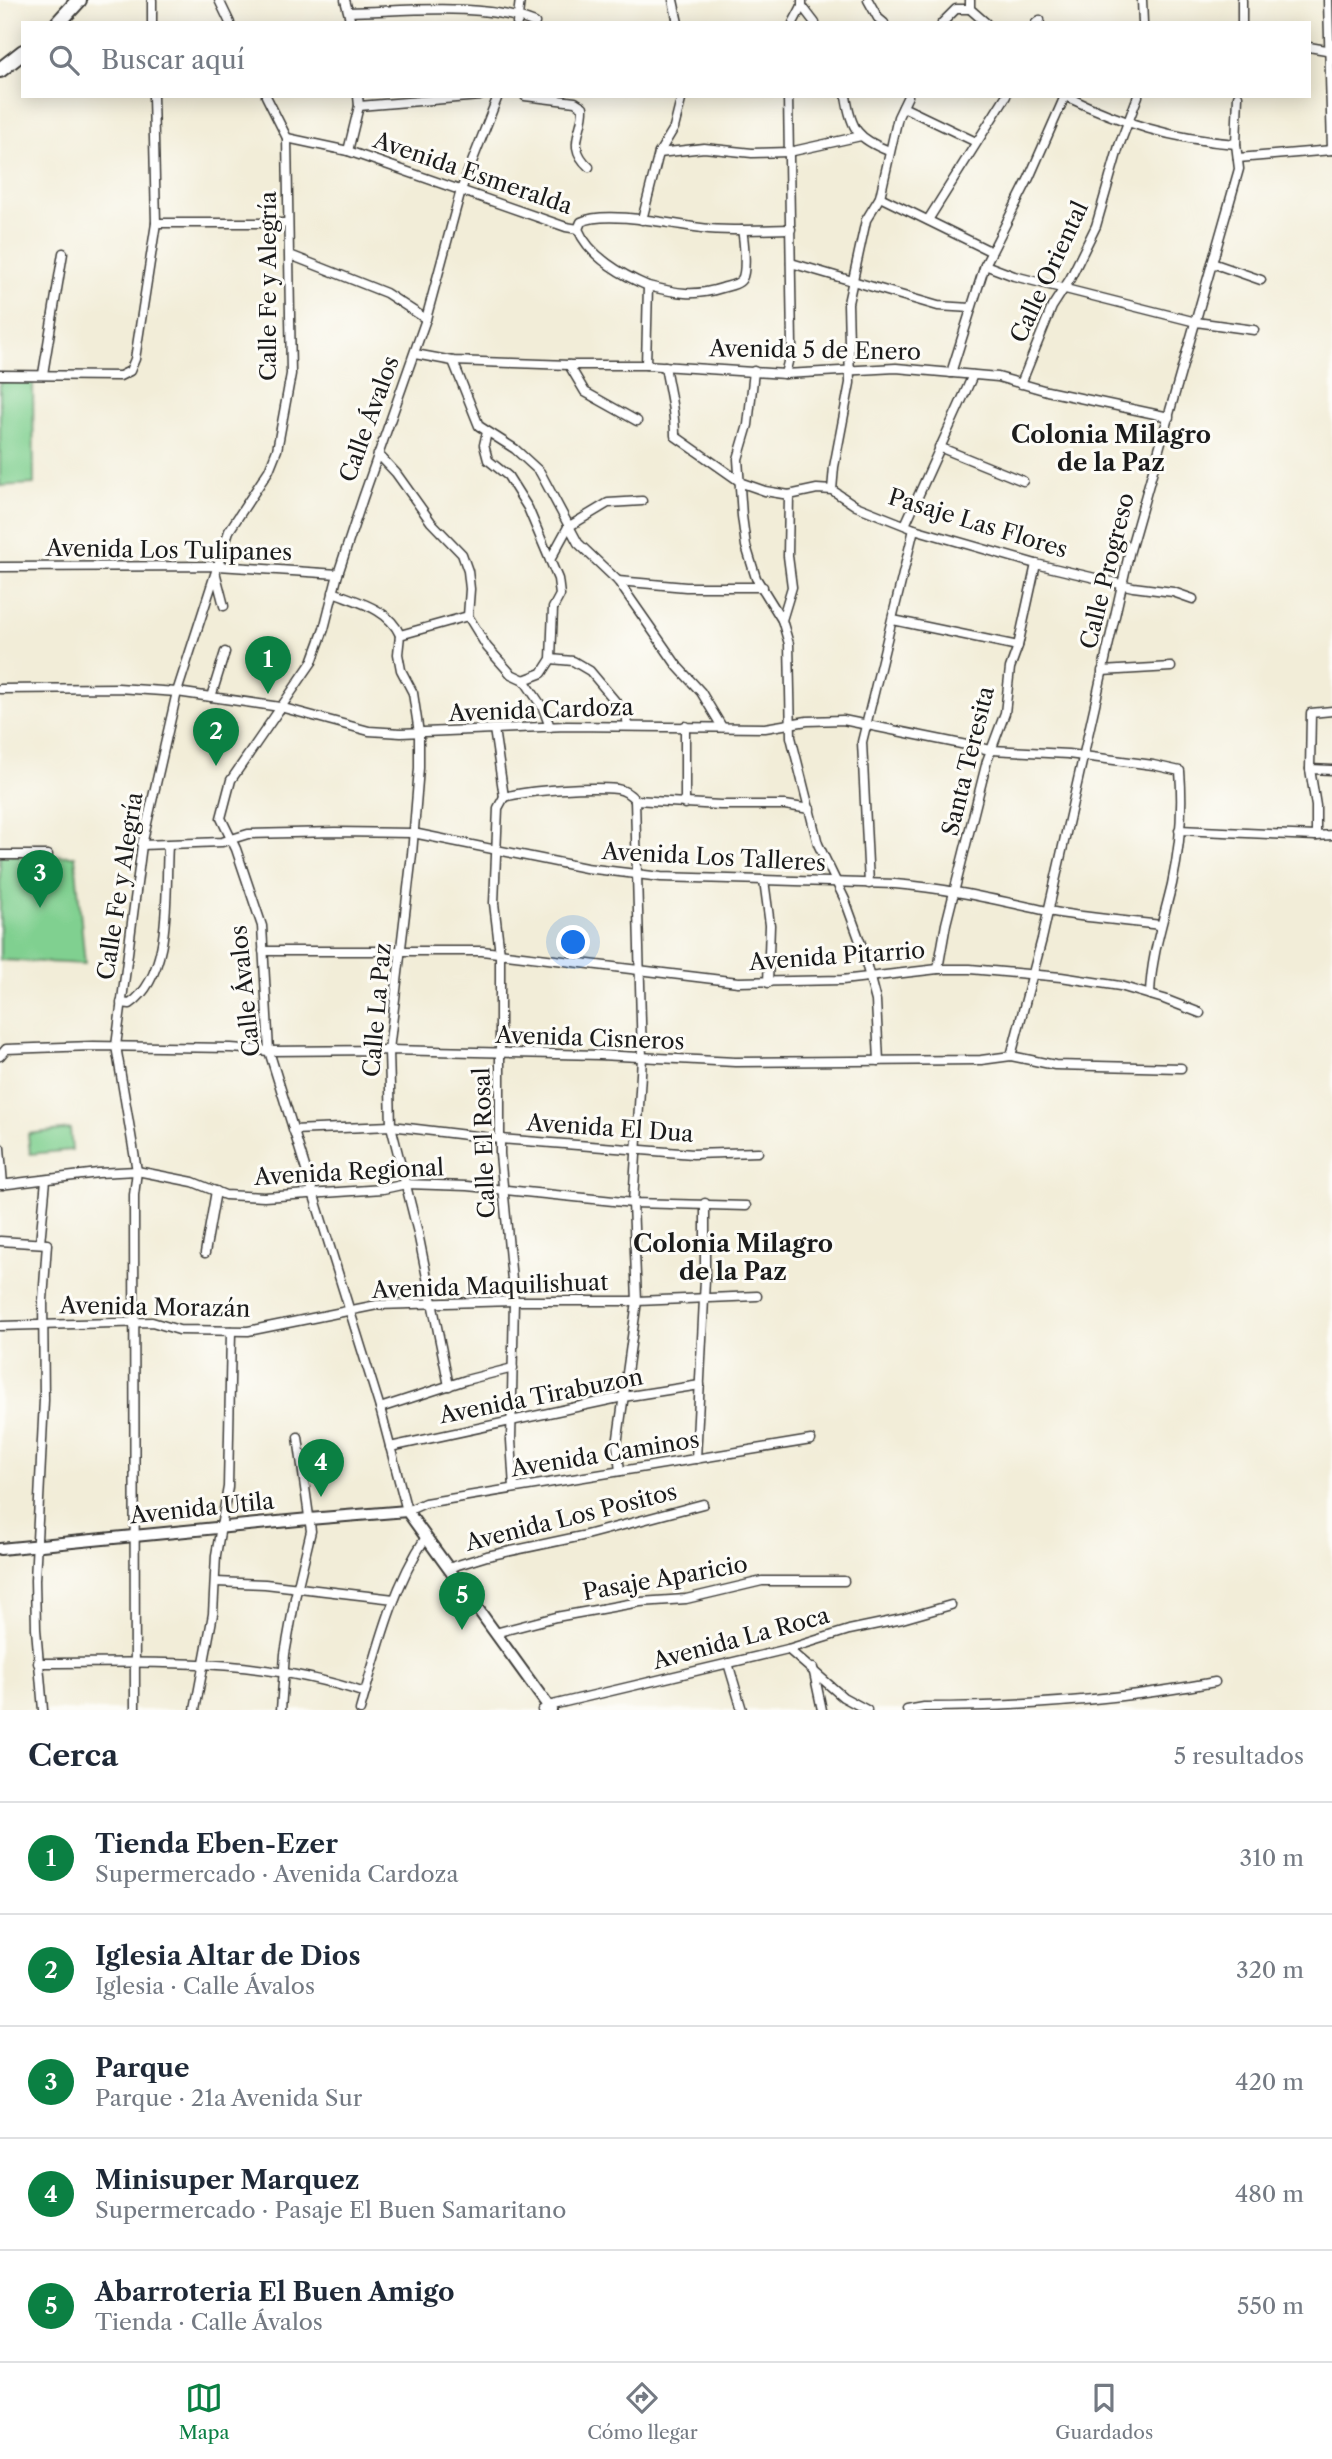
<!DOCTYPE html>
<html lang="es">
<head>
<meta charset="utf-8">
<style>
	:root { --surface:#fff; --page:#f6f6f7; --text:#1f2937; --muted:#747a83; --line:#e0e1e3; --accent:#0b8043 }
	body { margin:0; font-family:"Libre Caslon Text",serif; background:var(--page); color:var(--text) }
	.you { position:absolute; left:574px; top:943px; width:24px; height:24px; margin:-18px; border:5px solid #fff; border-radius:50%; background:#1a73e8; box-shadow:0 0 0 10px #1a73e833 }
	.badge { display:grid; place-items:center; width:46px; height:46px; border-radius:50%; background:var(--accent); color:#fff; font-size:23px; font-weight:700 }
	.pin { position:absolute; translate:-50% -58px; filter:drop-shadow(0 2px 4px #0008) }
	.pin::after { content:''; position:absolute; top:37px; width:24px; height:21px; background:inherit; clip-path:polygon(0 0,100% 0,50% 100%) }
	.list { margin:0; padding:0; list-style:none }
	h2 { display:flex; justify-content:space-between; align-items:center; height:91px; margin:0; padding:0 28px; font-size:30px }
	h2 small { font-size:23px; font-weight:400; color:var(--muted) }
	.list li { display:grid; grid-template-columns:46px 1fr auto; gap:21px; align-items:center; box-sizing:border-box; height:112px; padding:0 28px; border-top:2px solid var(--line) }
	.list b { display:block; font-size:26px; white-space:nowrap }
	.list p { margin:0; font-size:23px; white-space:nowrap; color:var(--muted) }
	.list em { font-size:23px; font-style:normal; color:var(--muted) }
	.icon { flex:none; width:38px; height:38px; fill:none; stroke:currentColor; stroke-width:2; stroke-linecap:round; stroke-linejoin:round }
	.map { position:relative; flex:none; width:1332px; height:1710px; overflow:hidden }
	.search { position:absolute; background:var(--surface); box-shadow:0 4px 18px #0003; left:21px; right:21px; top:21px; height:77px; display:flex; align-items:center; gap:18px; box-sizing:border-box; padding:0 24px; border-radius:0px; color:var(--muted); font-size:26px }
	.sheet { height:651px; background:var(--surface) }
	nav { display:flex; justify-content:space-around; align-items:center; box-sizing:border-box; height:98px; border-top:2px solid var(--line); background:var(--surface); font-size:19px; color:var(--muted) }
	nav a { display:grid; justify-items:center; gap:4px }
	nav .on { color:var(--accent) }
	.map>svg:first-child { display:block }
	.green { fill:#80d090; stroke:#4e7656; stroke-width:2 }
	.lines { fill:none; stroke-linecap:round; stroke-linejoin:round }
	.minor-casing { stroke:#3c3b38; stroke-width:11 }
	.tertiary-casing { stroke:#3c3b38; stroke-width:14 }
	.trunk-casing { stroke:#3c3b38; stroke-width:18 }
	.minor { stroke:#fff; stroke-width:8 }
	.tertiary { stroke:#fff; stroke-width:10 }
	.trunk { stroke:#fff; stroke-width:14 }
	.labels { text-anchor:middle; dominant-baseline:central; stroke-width:6; stroke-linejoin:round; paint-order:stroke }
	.street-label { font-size:23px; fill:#1c1c1c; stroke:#fdfcf7 }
	.neighbourhood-label { font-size:24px; font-weight:bold; fill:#1c1c1c; stroke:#fdfcf7 }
</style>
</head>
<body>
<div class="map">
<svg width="1332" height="1710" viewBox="0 0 1332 1710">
	<rect width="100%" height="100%" fill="#fdfcf7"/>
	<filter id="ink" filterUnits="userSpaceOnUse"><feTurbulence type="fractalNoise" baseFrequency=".0143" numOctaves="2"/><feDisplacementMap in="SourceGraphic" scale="14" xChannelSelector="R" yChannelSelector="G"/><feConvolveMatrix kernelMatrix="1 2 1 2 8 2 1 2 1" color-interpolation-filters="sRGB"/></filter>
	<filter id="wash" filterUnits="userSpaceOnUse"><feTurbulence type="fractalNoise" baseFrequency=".00686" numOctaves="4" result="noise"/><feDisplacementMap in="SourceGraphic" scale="28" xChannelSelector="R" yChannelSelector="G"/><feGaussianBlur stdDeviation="1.57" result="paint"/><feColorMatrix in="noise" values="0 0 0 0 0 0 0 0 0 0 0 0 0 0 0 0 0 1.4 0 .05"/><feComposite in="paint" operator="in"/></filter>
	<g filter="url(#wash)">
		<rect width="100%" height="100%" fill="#f2edd8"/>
		<g class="green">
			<path d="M0,381L33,382L34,484L0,486Z"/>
			<path d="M0,855L75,856L85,964L0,960Z"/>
			<path d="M70,1129L72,1150L30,1154L28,1134Z"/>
		</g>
	</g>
	<g filter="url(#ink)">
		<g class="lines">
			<g class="minor-casing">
				<g id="minor">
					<path d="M152,0V23"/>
					<path d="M219,0L230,23"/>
					<path d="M345,0L351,23"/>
					<path d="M673,0L678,23"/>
					<path d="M868,0L878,18L884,23"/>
					<path d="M970,0V9L986,23"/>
					<path d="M1142,0L1143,23"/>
					<path d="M1328,0L1332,150"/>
					<path d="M802,6L815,23"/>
					<path d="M349,12C406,11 483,2 535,23"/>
					<path d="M517,23L520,0"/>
					<path d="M793,23L802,6V0"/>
					<path d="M942,23L956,9H970"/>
					<path d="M1036,23L1040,20"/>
					<path d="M1242,23V0"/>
					<path d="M1309,47L1332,51"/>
					<path d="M498,96L461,190L426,319L363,498L338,574L324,629L312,662L231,780L221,818L236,849L262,926L269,1051L380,1408L407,1511L425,1503L811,1440"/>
					<path d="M525,96L575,102L583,107C584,132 565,145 589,167"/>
					<path d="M846,96C851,130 858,139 889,151"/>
					<path d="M359,106L480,96"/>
					<path d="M903,107L976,142"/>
					<path d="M287,138L348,151L566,227L578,229"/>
					<path d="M348,151L359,106L358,96"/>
					<path d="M659,153L704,148L752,153L789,152L861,136"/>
					<path d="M1238,158L1332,150"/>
					<path d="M880,197L990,251"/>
					<path d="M642,220L659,153L674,128L682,96"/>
					<path d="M928,220L1006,96"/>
					<path d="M156,223H287"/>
					<path d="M578,229L581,222C606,209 680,226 709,229C736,231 764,230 791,229"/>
					<path d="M578,229C589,256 622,275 648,286L646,365"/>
					<path d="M290,255L386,293L426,319"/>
					<path d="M791,263L938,306L971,308"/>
					<path d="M1212,263L1261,280"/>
					<path d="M985,265L1014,276L1196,322L1254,330"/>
					<path d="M648,286C676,293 694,297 722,288C728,286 738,285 742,279C747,271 744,240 742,230"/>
					<path d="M415,354L453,361L569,365H646L785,374L896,368L998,377L1047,391L1169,417"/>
					<path d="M453,361L479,426L515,449L540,472L578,543L618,581L678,667L701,692L722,727"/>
					<path d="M569,365L585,392L637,421"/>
					<path d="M665,366C669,390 675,411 675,436L742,483L765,491L789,495L817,489L832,490L856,506L914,529L1036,564L1133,587L1173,592L1193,599"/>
					<path d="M754,371L748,425L738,459L742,516L746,546L756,578L782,620"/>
					<path d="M951,373L985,265L1029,178L1065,96C1124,124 1172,139 1236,144"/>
					<path d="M43,374L63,253"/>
					<path d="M785,374L792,346L788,96"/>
					<path d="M0,375L120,376L130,371L135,359L156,223L153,96"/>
					<path d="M1021,384L1052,307L1070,279L1096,226L1119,146L1138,96"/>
					<path d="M487,432L484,445L488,460L508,476L528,508L558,579L560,595L553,608L551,659L542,673L524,680"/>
					<path d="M939,447L1023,481"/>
					<path d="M378,454L396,473L431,522L462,554L468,571L470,589L468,616L487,647L511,674L524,680"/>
					<path d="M832,490L834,467L850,383L848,303L866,220L880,197L898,117L908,96"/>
					<path d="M789,495L788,556L792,587L782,620L789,644L791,737L818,844L845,900L861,944L876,1001L879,1061"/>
					<path d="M905,525L973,375"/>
					<path d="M550,560L568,527L608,503L642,501"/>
					<path d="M0,567L218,566L338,574"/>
					<path d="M216,575L224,606"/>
					<path d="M618,581L686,587H763"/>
					<path d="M333,592C358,602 389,609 400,635"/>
					<path d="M893,620L1018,646"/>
					<path d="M551,659L573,661L590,671L626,714L628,726"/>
					<path d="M1102,671L1171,667"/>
					<path d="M524,680L543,708L550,727"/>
					<path d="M0,689L118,688L177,692L280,707L369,731L401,733L566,726L765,728L807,721L843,720L991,750L1068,754L1153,765L1180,771C1183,808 1180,847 1172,884C1163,922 1151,956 1150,995"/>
					<path d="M211,697L225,652"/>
					<path d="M685,726V804"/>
					<path d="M494,729L504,797"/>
					<path d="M1310,769L1332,770"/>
					<path d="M504,797L498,808L494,903L500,954V1154L514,1301L511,1440L514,1488"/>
					<path d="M504,797C530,790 590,786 617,789C625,790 630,794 635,800L720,805H785L810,809"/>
					<path d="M1179,830L1316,836L1332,835"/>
					<path d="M1316,836V806L1310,769L1311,713L1332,711"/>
					<path d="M142,845L222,842L248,834L335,832L413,833L586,868L661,877L895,884C947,888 997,900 1048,911C1085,918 1123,920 1160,925"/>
					<path d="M0,855H48"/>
					<path d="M764,880L770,925L768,983"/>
					<path d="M869,884L862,742L914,529"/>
					<path d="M263,951H482L738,982L842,980L938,969H970L1061,977L1120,986L1164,999L1200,1013"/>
					<path d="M938,969L946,924L987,761L1005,713L1010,668L1018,646L1036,564"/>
					<path d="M121,1003L130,1004C173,974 165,892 168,845"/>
					<path d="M0,1056L6,1049L93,1046L231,1048L269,1051L389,1050L600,1055L735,1062L981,1060L1011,1056L1055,1065L1181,1068"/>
					<path d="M1011,1056L1042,939L1129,554L1239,169L1236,144L1238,96"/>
					<path d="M293,1130L391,1126L500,1139L693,1154L758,1152"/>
					<path d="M0,1148L3,1185"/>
					<path d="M0,1185L98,1173L137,1171L193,1182L225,1195L264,1197L383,1189L406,1184L467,1186L633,1203L746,1206"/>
					<path d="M0,1241L47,1244L43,1300L44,1400L35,1580L36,1629L43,1710"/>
					<path d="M40,1243L46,1180"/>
					<path d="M205,1253L216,1191"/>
					<path d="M0,1326L152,1322L179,1330L248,1331L377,1305L514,1301H637L757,1296"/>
					<path d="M449,1386L418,1233L391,1126L389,1050L412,854L419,768V733L413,693L401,670L398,654L400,635L468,616"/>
					<path d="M380,1408L466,1380L513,1368"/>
					<path d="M390,1447L623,1397L700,1385"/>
					<path d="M696,1459L705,1279V1203"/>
					<path d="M620,1471L617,1445L637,1301L633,1203L642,1058L635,800"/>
					<path d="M448,1568L487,1556L582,1536L703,1504"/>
					<path d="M216,1582L265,1584L394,1599"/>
					<path d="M495,1633L556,1617L640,1602L686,1599L762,1581H844"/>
					<path d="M788,1649L843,1697L867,1710"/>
					<path d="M38,1663C151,1663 256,1656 365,1693"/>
					<path d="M728,1663L742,1710"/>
					<path d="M813,1668L822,1710"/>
					<path d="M135,1710L134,1195L137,1171L116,1046L142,845L177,692L229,531L269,470L277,450L291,374L287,138L266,96"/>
					<path d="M195,1710L213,1614L216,1555L228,1487L231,1331"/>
					<path d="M281,1710L285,1654L295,1598L311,1531L298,1437"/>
					<path d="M360,1710C377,1652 392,1588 426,1537"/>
					<path d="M542,1710L548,1706L788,1649L849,1630L902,1619L951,1605"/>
					<path d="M907,1710L924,1707C1023,1707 1118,1700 1215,1682"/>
				</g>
			</g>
			<g class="tertiary-casing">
				<path id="tertiary" d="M0,1549L309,1519L407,1511L551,1710"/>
			</g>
			<g class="trunk-casing">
				<g id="trunk">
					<path d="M58,23L79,0"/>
					<path d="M0,70L23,52"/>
				</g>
			</g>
			<use href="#minor" class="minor"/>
			<use href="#tertiary" class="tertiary"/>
			<use href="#trunk" class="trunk"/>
		</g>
	</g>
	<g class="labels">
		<g class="street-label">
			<text transform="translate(473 173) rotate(19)">Avenida Esmeralda</text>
			<text transform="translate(1049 272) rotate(-65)">Calle Oriental</text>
			<text transform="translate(268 286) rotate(-90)">Calle Fe y Alegría</text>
			<text transform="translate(815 350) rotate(1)">Avenida 5 de Enero</text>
			<text transform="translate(369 419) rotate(-70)">Calle Ávalos</text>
			<text transform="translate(978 523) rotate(17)">Pasaje Las Flores</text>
			<text transform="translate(169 550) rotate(1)">Avenida Los Tulipanes</text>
			<text transform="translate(1107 571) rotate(-76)">Calle Progreso</text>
			<text transform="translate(541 710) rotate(-2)">Avenida Cardoza</text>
			<text transform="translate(968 761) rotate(-76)">Santa Teresita</text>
			<text transform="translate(714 857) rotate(3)">Avenida Los Talleres</text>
			<text transform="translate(120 886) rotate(-81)">Calle Fe y Alegría</text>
			<text transform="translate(837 956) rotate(-4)">Avenida Pitarrio</text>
			<text transform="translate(245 991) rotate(-96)">Calle Ávalos</text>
			<text transform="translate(377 1010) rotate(-85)">Calle La Paz</text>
			<text transform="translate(590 1038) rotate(2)">Avenida Cisneros</text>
			<text transform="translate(610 1128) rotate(4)">Avenida El Dua</text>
			<text transform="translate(484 1143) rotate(-92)">Calle El Rosal</text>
			<text transform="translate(349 1172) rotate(-3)">Avenida Regional</text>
			<text transform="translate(490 1286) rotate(-2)">Avenida Maquilishuat</text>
			<text transform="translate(155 1307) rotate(1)">Avenida Morazán</text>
			<text transform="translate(541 1396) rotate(-11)">Avenida Tirabuzon</text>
			<text transform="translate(605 1454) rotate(-9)">Avenida Caminos</text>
			<text transform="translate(202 1508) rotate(-6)">Avenida Utila</text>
			<text transform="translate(571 1517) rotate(-14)">Avenida Los Positos</text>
			<text transform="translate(665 1578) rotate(-10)">Pasaje Aparicio</text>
			<text transform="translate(741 1638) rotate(-15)">Avenida La Roca</text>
		</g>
		<g class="neighbourhood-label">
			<text x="1111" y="434">Colonia Milagro<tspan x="1111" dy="28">de la Paz</tspan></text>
			<text x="733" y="1243">Colonia Milagro<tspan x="733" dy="28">de la Paz</tspan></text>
		</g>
	</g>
</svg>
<div class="you"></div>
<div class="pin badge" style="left:268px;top:694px">1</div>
<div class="pin badge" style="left:216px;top:766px">2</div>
<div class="pin badge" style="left:40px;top:908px">3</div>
<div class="pin badge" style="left:321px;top:1497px">4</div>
<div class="pin badge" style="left:462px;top:1630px">5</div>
<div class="search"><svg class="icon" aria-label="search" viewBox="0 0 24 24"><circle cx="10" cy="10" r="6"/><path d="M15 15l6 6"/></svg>Buscar aquí</div>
</div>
<section class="sheet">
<h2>Cerca<small>5 resultados</small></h2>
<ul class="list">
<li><span class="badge">1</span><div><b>Tienda Eben-Ezer</b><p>Supermercado · Avenida Cardoza</p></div><em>310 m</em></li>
<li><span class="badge">2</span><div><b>Iglesia Altar de Dios</b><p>Iglesia · Calle Ávalos</p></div><em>320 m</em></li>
<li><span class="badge">3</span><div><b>Parque</b><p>Parque · 21a Avenida Sur</p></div><em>420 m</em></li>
<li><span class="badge">4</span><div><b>Minisuper Marquez</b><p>Supermercado · Pasaje El Buen Samaritano</p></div><em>480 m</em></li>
<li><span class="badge">5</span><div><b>Abarroteria El Buen Amigo</b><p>Tienda · Calle Ávalos</p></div><em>550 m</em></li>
</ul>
</section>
<nav>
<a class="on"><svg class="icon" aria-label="map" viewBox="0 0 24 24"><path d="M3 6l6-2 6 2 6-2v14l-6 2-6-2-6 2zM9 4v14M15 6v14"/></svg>Mapa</a>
<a><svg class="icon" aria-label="directions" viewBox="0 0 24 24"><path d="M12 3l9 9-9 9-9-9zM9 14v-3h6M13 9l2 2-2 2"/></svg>Cómo llegar</a>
<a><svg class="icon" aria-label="saved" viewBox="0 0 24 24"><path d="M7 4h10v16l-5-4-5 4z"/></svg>Guardados</a>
</nav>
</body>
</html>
